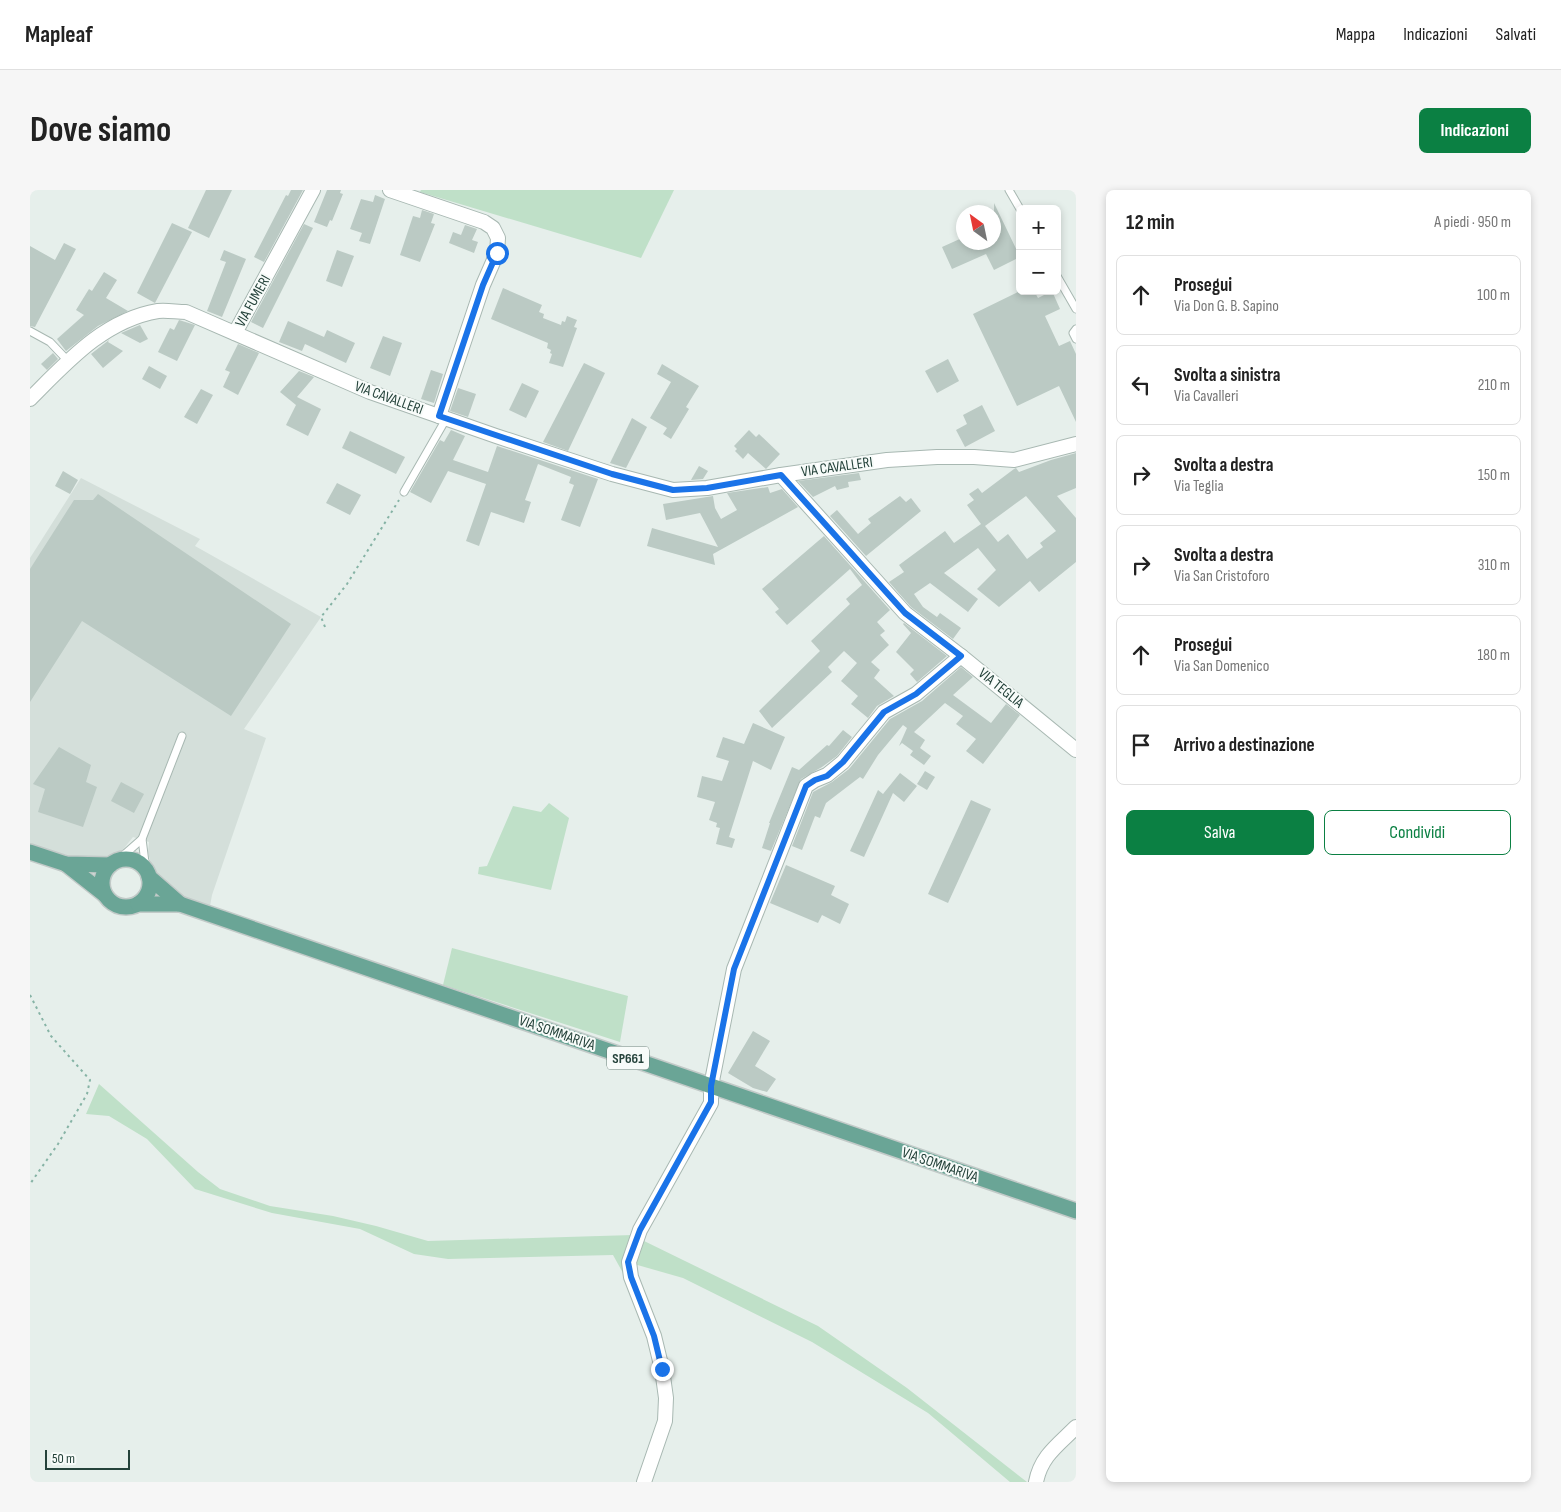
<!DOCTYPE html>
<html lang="it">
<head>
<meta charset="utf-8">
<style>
	:root { --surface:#fff; --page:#f6f6f6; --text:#222; --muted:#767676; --line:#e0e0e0; --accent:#0b8043 }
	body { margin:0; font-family:"Sofia Sans Condensed",sans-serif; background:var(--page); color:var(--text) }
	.controls { position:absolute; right:15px; top:15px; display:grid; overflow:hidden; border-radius:8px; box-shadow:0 2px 8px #0003 }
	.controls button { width:45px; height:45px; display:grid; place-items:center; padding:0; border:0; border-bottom:1px solid var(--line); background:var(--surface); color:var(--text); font:25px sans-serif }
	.compass { position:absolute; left:926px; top:15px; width:45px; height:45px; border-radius:50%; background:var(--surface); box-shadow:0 2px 8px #0003; rotate:327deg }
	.scale { position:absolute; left:15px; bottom:12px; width:85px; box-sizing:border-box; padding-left:5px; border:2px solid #24423a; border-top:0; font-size:14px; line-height:18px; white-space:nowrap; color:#24423a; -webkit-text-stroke:4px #f7fbf9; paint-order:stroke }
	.stop { position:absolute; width:15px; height:15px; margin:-11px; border:4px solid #1a73e8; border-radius:50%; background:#fff }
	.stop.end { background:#1a73e8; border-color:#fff; box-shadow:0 1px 5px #0008 }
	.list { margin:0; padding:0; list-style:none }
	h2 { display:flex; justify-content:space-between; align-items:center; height:65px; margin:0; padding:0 20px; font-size:21px }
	h2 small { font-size:16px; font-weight:400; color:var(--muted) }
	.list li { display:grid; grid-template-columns:32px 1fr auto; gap:15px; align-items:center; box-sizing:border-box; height:80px; margin:0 10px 10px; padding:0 10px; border:1px solid var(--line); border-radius:8px }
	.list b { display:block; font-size:19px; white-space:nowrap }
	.list p { margin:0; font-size:16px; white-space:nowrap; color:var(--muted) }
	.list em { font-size:16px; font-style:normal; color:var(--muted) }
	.actions { display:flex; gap:10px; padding:15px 20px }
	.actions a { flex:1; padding:11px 0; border:1px solid var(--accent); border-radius:8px; text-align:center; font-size:18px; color:var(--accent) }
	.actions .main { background:var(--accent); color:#fff }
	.icon { flex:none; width:28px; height:28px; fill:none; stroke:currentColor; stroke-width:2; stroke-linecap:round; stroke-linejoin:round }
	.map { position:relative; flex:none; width:1046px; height:1292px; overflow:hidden; border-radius:8px }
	header { display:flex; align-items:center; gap:30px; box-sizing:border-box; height:70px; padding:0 25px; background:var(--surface); border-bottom:1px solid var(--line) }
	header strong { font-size:24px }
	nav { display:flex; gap:28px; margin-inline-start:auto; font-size:18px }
	.intro { display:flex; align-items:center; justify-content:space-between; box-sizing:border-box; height:120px; padding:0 30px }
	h1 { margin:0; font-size:35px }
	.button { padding:12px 22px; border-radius:8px; background:var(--accent); color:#fff; font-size:18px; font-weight:700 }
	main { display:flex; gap:30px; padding:0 30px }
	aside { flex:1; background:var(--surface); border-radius:8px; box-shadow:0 2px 8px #0003 }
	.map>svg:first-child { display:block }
	.built { fill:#d4dfda }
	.green { fill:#bfe0c8 }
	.building { fill:#bbcac4; fill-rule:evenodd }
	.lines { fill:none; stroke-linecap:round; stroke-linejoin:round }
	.lane-casing { stroke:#a8b8b2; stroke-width:9 }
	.street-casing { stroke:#a8b8b2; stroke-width:16 }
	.primary-casing { stroke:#c2cac8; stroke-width:18 }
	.path { stroke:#86b3a5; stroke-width:2; stroke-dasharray:2.5 4; stroke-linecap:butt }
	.lane { stroke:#fff; stroke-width:7 }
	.street { stroke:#fff; stroke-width:14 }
	.primary { stroke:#6aa596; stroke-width:15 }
	.route { stroke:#1a73e8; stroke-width:6 }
	.labels { text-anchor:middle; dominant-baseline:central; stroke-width:4; stroke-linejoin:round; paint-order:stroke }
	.shield { fill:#f7fbf9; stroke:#637a73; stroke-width:1 }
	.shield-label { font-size:14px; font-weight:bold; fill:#24423a }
	.street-label { font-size:15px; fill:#24423a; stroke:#f7fbf9 }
</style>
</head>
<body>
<header>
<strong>Mapleaf</strong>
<nav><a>Mappa</a><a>Indicazioni</a><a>Salvati</a></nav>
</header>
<div class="intro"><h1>Dove siamo</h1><a class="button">Indicazioni</a></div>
<main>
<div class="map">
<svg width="1046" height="1292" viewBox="0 0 1046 1292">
	<rect width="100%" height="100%" fill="#e6efeb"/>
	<path class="built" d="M51,288L170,349L165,356L291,427L214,539L236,548L182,705L180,716L155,707L136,697L128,691L122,678L118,662L119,652L103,647L91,662L73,670H55L0,655V368Z"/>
	<g class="green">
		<path d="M391,0H644L611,68L390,2Z"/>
		<path d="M519,613L539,628L521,700L448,684L449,677L457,676L483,616L511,622Z"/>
		<path d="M422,758L598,806L590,852L413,795Z"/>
		<path d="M69,894L168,982L190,999L240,1016L303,1026L346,1036L398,1051L603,1045V1101L583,1065L418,1069L384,1064L330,1039L242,1023L165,999L117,949L79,926L56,924Z"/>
		<path d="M610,1049L788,1136L877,1198L997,1292H980L898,1223L782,1152L653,1088L604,1074Z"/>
	</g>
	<g class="building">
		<path d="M176,0H202L179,48L158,38Z"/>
		<path d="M261,0H273L234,72L224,67L256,5L258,6Z"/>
		<path d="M297,0H311L310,3L313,4L302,31L300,30L297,37L284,32Z"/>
		<path d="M345,5L355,9L340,54L329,51L332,43L320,39L331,9L343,12Z"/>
		<path d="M964,13L990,67L964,80L956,64L922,79L912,57L932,48L934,52H964Z"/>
		<path d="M392,20L404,24L401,33L405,34L390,72L370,65L383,26L390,28Z"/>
		<path d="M142,33L162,42L125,113L107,103Z"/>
		<path d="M274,34L283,38L233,138L221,132Z"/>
		<path d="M435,35L447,39L442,50L448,52L444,63L419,53L423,42L431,45Z"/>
		<path d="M34,53L46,59L5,137L0,136V56L25,70Z"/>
		<path d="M194,60L216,69L192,127L177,121L196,72L190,70Z"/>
		<path d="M307,60L324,66L312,97L296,91Z"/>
		<path d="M74,82L87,90L76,108L98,121L68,136L36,161L27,149L54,125L46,120L59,99L62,101Z"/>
		<path d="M473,98L512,115L509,122L514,124L513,128L531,135L532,131L535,132L537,126L547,130L544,137L547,138L533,177L519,173L522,164L520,163L521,160L517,158L518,153L461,129Z"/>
		<path d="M990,101H1004L1008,108L1022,101L1030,119L1015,126L1029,156L1040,151L1046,164V232L1029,196L987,216L943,124Z"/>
		<path d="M149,130L165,135L147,171L128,162L140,138L144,140Z"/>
		<path d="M258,131L294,147L297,140L325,153L316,173L275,154L272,161L249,152Z"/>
		<path d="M110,135L118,149L110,153L91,143Z"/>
		<path d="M353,146L372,153L360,186L340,178Z"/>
		<path d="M79,150L78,152L93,161L73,178L61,164Z"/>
		<path d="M208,154L229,163L208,205L193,197L200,182L195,180Z"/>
		<path d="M23,163L28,169L17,180L11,174Z"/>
		<path d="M918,169L929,191L907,203L895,181Z"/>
		<path d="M554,173L575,183L538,261L513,252Z"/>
		<path d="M632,174L669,196L656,217L659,219L641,249L633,244L637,238L620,228L641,192L627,184Z"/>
		<path d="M119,176L137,186L130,199L112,189Z"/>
		<path d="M401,180L413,184L404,213L391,209Z"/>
		<path d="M269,181L284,187L267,207L291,219L278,246L256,235L266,215L250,202Z"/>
		<path d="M492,193L509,201L496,228L479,220Z"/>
		<path d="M428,198L446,204L438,227L420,221Z"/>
		<path d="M171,199L183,205L167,234L154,227Z"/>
		<path d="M952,215L965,241L935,257L926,240L937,234L933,225Z"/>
		<path d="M602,228L617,237L596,278L580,273Z"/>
		<path d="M421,240L435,246L423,270L458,282L467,256L568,289L550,337L531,330L544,295L539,293L541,287L508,274L495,310L501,312L494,333L461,322L449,356L436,351L456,294L418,281L401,313L380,302L410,250L414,252Z"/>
		<path d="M719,240L726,247L729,244L750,264L736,279L718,263L713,269L705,261L707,259L704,256Z"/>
		<path d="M320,241L375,267L366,284L312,258Z"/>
		<path d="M1046,263V298L1027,306L1046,328V372L1009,402L1000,391L969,417L947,399L966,380L948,358L914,383L948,409L938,422L900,393L884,404L893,417L907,427L910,423L931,438L923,449L881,417L859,392L874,382L869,375L915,341L924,353L951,334L937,315L944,310L939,304L948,298L952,303L984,279L986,278L989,282L1021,270ZM996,306L1026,341L1010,353L1013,357L997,369L978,344L968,352L955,336Z"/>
		<path d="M669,276L678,281L673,289L661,290Z"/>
		<path d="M33,281L48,290L40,304L25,296Z"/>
		<path d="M829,283L831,290L818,292L819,297L807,300L805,296L783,307L768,291Z"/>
		<path d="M307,293L331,305L320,325L296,313Z"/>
		<path d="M738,297L740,303L752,299L768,317L683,364L685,375L617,356L622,338L688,357L670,323L636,330L633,314L683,306L685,318L691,329L707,320L697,303Z"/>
		<path d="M68,304L261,434L201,526L52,431L0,512V379L44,310H63Z"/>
		<path d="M870,306L876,312L881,308L891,321L836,366L800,326L807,320L828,344L841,333L838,329Z"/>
		<path d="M794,346L860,420L847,432L855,441L850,445L859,455L841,472L850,480L844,488L864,506L847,516L838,528L821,514L828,506L811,491L827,473L814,461L798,477L802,482L742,538L729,521L790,461L781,451L820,414L816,409L832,395L820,379L757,435L745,422L749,419L732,399Z"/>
		<path d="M874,433L917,466L887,492L880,484L884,480L866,462L881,443L873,434Z"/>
		<path d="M931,477L943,487L923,505L961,533L976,514L990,525L953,574L936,561L946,549L926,534L933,526L915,513L884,542L895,550L890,558L901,566L894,575L880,565L883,561L872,553L869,556L877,538L873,535L848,565L833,589L830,587L796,613L790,628L785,626L772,660L762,656L783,602L802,592L819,579L860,529L892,511Z"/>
		<path d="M723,533L755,547L741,580L723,571L699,647L705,649L702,658L686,654L690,638L686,637L687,633L679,630L685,612L667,607L672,586L692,591L699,571L686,567L693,547L714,554Z"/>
		<path d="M813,540L822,547L807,566L792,577L771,589L741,661L732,658L740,633H739L762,577L769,580L797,555L799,556Z"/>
		<path d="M29,557L61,575L56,592L67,597L53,637L8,622L15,599L3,594Z"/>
		<path d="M895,581L905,587L897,600L887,594Z"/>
		<path d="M870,583L887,596L874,612L863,603L834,667L820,661L848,600L853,604Z"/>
		<path d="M91,592L114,604L104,623L81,611Z"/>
		<path d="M941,610L961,619L918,713L898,704Z"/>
		<path d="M756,675L805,696L801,705L819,714L810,734L792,725L788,733L740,713Z"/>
		<path d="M723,841L740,851L725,876L746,889L737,902L723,898L698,883Z"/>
	</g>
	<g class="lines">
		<g class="lane-casing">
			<g id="lane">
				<path d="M979,0L990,19"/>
				<path d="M1027,86L1046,119"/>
				<path d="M1046,139L1043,143L1046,149"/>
				<path d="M0,141L20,152L38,171"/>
				<path d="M374,302L416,229"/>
				<path d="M112,649L116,680"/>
				<path d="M87,671L112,649L152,546"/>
			</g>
		</g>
		<g class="street-casing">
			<g id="street">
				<path d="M360,0L454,32L463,38L468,48L467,63L453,95L409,226"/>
				<path d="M205,143L283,0"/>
				<path d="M0,209C37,172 74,130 128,121C137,120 147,122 156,122L340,202L466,246L582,284L643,300L677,298L751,285L857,270L907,267H944L984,270L1046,254"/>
				<path d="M751,285L875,423L931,466L1046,560"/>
				<path d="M614,1292L635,1231L636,1208L632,1179L624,1146L601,1087L599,1072L610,1040L681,913V896L704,779L776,596L785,590L797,585L813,572L854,522L886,504L931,466"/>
				<path d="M1006,1292C1011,1266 1028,1255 1046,1237"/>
			</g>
		</g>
		<g class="primary-casing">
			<g id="primary">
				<path d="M0,662L36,674L80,675"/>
				<circle cx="96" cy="693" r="24"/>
				<path d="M36,674L74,704"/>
				<path d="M119,687L150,714"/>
				<path d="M108,714H150L1046,1021"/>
			</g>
		</g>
		<g class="path">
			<path d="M295,437L291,427L317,394L369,310"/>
			<path d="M0,805L21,846L60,890L57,904L28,954L0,994"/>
		</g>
		<use href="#lane" class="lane"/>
		<use href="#street" class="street"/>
		<use href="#primary" class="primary"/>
	</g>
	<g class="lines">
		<path class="route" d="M467,63L453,95L409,226L582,284L643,300L677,298L751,285L875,423L931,466L886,504L854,522L813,572L797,586L785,590L776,596L704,779L681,896V912L610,1040L598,1072L601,1087L624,1146L632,1179"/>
	</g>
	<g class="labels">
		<rect class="shield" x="577" y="856.5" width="42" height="23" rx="4"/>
		<g class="shield-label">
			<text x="598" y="868">SP661</text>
		</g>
		<g class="street-label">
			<text transform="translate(223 111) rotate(-61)">VIA FUMERI</text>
			<text transform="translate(359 208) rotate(20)">VIA CAVALLERI</text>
			<text transform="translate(807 277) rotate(-8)">VIA CAVALLERI</text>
			<text transform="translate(971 498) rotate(39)">VIA TEGLIA</text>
			<text transform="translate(527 843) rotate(19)">VIA SOMMARIVA</text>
			<text transform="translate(910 975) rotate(19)">VIA SOMMARIVA</text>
		</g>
	</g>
</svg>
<div class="controls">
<button>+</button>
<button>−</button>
</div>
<svg class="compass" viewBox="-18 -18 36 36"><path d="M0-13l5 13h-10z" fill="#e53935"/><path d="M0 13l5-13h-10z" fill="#767676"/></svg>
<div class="scale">50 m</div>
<div class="stop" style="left:467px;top:63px"></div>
<div class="stop end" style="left:632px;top:1179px"></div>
</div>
<aside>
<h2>12 min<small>A piedi · 950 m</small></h2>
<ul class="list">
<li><svg class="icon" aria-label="ahead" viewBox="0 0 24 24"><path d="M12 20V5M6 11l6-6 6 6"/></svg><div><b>Prosegui</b><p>Via Don G. B. Sapino</p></div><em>100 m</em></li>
<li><svg class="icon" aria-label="left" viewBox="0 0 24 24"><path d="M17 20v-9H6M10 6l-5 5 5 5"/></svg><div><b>Svolta a sinistra</b><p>Via Cavalleri</p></div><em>210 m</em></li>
<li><svg class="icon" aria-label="right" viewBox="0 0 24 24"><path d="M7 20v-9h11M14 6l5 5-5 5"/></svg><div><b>Svolta a destra</b><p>Via Teglia</p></div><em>150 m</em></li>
<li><svg class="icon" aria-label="right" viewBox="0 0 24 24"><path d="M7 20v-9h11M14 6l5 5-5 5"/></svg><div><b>Svolta a destra</b><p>Via San Cristoforo</p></div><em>310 m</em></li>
<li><svg class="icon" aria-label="ahead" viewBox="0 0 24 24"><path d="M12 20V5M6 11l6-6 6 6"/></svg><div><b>Prosegui</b><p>Via San Domenico</p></div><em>180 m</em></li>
<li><svg class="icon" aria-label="arrive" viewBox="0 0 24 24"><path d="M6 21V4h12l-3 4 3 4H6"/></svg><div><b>Arrivo a destinazione</b></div></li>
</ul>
<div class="actions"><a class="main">Salva</a><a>Condividi</a></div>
</aside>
</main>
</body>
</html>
